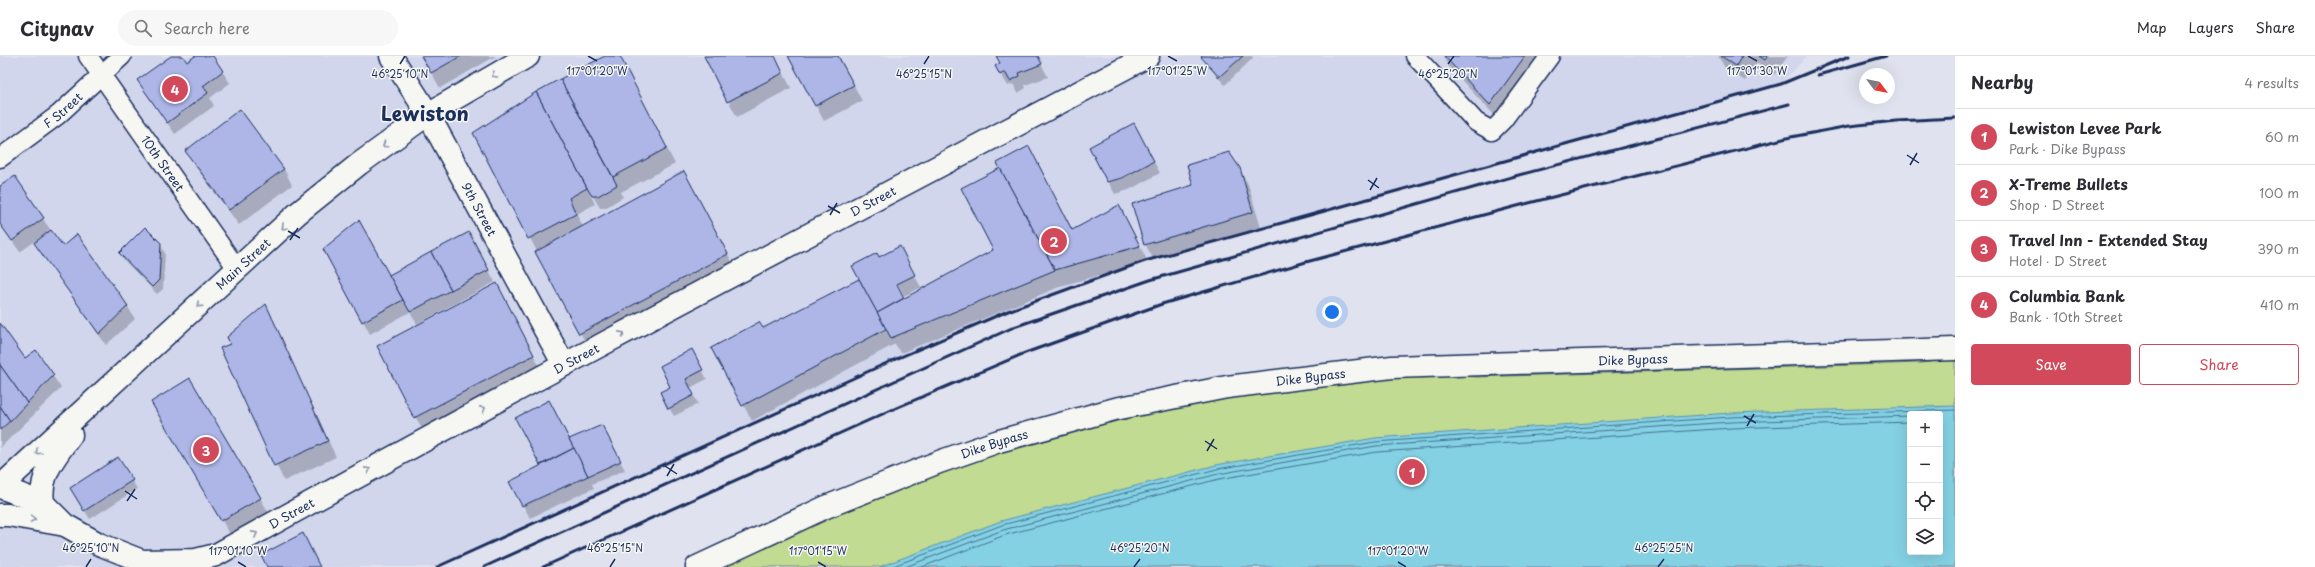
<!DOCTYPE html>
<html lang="en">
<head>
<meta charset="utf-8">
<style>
	:root { --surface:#fff; --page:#f7f7f7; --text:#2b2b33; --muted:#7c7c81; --line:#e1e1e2; --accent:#d1495b }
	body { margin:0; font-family:"Playpen Sans",sans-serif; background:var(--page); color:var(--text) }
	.controls { position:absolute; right:12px; bottom:12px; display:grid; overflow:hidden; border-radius:4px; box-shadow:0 4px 16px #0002 }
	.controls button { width:36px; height:36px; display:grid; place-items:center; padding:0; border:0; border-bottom:1px solid var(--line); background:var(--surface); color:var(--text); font:20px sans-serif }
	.compass { position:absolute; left:1859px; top:12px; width:36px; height:36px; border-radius:50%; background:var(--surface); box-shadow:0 4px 16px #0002; rotate:122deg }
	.you { position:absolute; left:1332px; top:256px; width:14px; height:14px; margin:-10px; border:3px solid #fff; border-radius:50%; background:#1a73e8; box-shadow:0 0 0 6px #1a73e833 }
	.badge { display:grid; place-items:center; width:26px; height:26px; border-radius:50%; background:var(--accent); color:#fff; font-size:13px; font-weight:700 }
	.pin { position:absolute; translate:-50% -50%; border:2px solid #fff; box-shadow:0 1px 4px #0006 }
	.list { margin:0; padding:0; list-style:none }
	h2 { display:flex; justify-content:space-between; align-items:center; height:52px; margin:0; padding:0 16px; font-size:17px }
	h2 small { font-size:13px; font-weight:400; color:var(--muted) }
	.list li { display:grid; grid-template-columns:26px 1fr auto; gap:12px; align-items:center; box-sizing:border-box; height:56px; padding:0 16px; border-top:1px solid var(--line) }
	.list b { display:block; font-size:15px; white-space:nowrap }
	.list p { margin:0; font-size:13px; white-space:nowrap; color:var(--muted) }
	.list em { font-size:13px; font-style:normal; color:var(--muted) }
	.actions { display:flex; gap:8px; padding:12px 16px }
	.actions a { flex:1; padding:9px 0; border:1px solid var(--accent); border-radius:4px; text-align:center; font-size:14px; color:var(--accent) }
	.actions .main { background:var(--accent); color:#fff }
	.icon { flex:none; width:22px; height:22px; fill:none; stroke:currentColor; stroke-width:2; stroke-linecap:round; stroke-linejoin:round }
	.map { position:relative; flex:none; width:1955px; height:511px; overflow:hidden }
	header { display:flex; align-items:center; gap:24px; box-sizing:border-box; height:56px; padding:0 20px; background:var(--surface); border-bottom:1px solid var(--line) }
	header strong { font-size:19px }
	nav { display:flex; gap:22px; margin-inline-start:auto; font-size:14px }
	.search { width:280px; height:36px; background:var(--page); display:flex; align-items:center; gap:10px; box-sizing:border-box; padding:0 14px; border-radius:22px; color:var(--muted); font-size:15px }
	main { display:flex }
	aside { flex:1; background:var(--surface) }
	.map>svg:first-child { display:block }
	.built { fill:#d1d6ed }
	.green { fill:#c1db92; stroke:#6e8578; fill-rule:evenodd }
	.water { fill:#84d1e3; stroke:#5a90ae; fill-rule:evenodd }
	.shadow { fill:#0003; fill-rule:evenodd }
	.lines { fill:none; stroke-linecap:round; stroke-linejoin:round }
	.shore { stroke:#457093; stroke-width:1 }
	.building { fill:#adb6e7; stroke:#1b2f5e }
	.minor-casing { stroke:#1b2f5e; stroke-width:21 }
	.secondary-casing { stroke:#1b2f5e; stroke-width:25 }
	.trunk-casing { stroke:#1b2f5e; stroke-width:25 }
	.minor { stroke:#f6f6f2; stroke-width:18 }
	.secondary { stroke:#f6f6f2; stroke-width:22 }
	.trunk { stroke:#f6f6f2; stroke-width:22 }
	.rail { stroke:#1b2f5e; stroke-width:3 }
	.oneway { stroke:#8892a8 }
	.ticks { fill:none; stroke:#1b2f5e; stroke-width:1.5 }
	.labels { text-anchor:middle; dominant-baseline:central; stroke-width:3; stroke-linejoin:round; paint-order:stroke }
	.street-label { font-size:12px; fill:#1b2f5e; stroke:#f6f6f2 }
	.town-label { font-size:20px; font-weight:bold; fill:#1b2f5e; stroke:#f6f6f2 }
	.ticks-label { font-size:10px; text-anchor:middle; fill:#1b2f5e; stroke:#f6f6f2; stroke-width:3; stroke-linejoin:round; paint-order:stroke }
</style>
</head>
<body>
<header>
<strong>Citynav</strong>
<div class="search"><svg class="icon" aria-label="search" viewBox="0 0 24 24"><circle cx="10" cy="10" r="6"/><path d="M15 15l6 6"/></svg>Search here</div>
<nav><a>Map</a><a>Layers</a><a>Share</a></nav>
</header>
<main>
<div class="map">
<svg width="1955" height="511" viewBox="0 0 1955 511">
	<rect width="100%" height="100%" fill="#e0e3ef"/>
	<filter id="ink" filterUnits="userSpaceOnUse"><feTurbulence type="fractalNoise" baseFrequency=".025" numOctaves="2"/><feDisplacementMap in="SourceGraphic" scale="8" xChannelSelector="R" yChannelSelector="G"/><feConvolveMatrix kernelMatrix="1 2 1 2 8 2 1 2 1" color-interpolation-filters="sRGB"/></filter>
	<g filter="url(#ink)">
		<path class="built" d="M0,0H1807L1781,28L1145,205L1008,255L754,366L437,511H0Z"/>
		<path class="green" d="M1955,303V511H697L999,385L1392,311L1476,321L1921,307ZM1910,358H1940V496H1910Z"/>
		<path class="water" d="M1955,350V511H879L1001,465L1216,409L1375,382L1731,357ZM1910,358H1940V496H1910Z"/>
		<g class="shadow">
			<path d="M173,0H182L187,7L196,0H212L230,27L210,42L214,50L175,78L138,25Z"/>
			<path d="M422,0H496L440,32Z"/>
			<path d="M607,0H619L675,108L621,136L623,141L605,152H600L590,135L589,136L595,148L577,158L583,171L692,132L736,213L589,293L474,77L560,24Z"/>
			<path d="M705,0H775L791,32L737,61Z"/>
			<path d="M789,0H839L862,45L824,65Z"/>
			<path d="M997,0H1037L1048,21L1025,29L1026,32L1018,37L1013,28L1008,30L1001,18V8Z"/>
			<path d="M1204,0H1252L1253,2L1225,29L1207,9L1202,1Z"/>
			<path d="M1443,0H1545L1499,64L1448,10Z"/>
			<path d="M1718,0H1788L1774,19L1757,7L1745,25L1725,12Z"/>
			<path d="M240,55L284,113L292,129L239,169L195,110L186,95Z"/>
			<path d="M1140,81L1160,117L1129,134L1115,138L1108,126Z"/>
			<path d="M1029,91L1073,175L1128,166L1148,206L1064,229L901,297L895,288L752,365L712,292L763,273L860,223L879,202L906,204L922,233L995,194L1001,112ZM896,223L904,240L920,232L921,234L904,243L894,224Z"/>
			<path d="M1239,112L1248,128L1261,172L1154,204L1145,188L1194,130Z"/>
			<path d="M0,132L43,163L63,192L77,179L128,251L135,263L106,289L34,186L20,196L0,168Z"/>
			<path d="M160,188L165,197L163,233L157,238L125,205L120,197Z"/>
			<path d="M476,189L495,226L417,268L410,256L370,278L324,193L389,220Z"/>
			<path d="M505,244L542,315L424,377L379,290Z"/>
			<path d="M265,250L336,401L284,425L221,293L231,288Z"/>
			<path d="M0,268L25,303L36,295L61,332L0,392Z"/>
			<path d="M696,303L707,323L690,332L698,348L674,360L669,352Z"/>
			<path d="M190,324L269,457L231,480L152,346Z"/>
			<path d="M517,362L569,384L606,379L625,414L592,428L594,432L530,462L511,427L542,410Z"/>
			<path d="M118,402L137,433L90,463L76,441Z"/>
		</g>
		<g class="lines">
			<g class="shore">
				<path d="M891,511L1002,469L1217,413L1375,386L1731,361L1955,354"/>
				<path d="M905,511L1003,474L1218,418L1376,390L1731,366L1910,360"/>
				<path d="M922,511L1005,479L1219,423L1377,396L1732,372L1910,366"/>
			</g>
		</g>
		<g class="building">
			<path d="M171,0H183L187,6L195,0H213L223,15L203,30L208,37L167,67L137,24Z"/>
			<path d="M421,0H461L431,17Z"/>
			<path d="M605,0H620L667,92L613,121L560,23Z"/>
			<path d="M704,0H775L783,17L727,46Z"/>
			<path d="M788,0H838L854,29L815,50Z"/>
			<path d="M996,0H1038L1042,8L1019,17L1020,20L1010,25L1005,16L1000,19L995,10L1000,7Z"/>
			<path d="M1202,0H1243L1219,21L1201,1Z"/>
			<path d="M1444,0H1525L1490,49Z"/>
			<path d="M1721,0H1742L1736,10Z"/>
			<path d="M1759,0H1768L1765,4Z"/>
			<path d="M560,23L617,129L598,140H592L587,132L536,36Z"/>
			<path d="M536,36L587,132L569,142L576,158L528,183L473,77Z"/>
			<path d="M240,53L284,113L229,154L185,95Z"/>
			<path d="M1134,67L1154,105L1122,122L1107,126L1089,91Z"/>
			<path d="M1029,90L1072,174L1119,149L1140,190L1055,214L997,107Z"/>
			<path d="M1229,96L1240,112L1253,156L1144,189L1132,148L1193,129L1187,109Z"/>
			<path d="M1000,112L1055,214L891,282L877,257L993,194L961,132Z"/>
			<path d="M684,115L728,198L579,278L535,196Z"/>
			<path d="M15,120L44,162L12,185L0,168V130Z"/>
			<path d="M359,164L403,244L362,266L323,193Z"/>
			<path d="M145,171L161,187L159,224L152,231L119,197Z"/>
			<path d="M51,174L63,190L77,178L128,250L99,278L34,187Z"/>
			<path d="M469,176L489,214L451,234L431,196Z"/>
			<path d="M900,190L915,219L897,228L904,242L877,257L852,210L877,197L879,201Z"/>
			<path d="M431,196L451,234L410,256L389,219Z"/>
			<path d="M859,223L886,273L742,350L711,292L759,266L763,272Z"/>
			<path d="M497,227L534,299L414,362L377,290Z"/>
			<path d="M266,248L328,385L274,410L220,292L230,288L227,281Z"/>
			<path d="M0,267L25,302L36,294L54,319L27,347L0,309Z"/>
			<path d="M692,293L703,314L686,323L694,339L668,353L660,336L670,331L660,310Z"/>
			<path d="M0,309L27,347L10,365L0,350Z"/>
			<path d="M190,322L261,442L221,465L151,346Z"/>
			<path d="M549,344L574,392L540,409L515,362Z"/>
			<path d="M0,350L10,365L0,374Z"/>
			<path d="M602,369L621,405L588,420L569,383Z"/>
			<path d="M574,392L588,420L522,450L509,426Z"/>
			<path d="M118,401L133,424L84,455L70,432Z"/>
			<path d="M303,477L320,511H267L261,499Z"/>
		</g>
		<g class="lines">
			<g class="minor-casing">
				<g id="minor">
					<path id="s1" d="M88,0L238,214"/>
					<path d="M1415,0L1476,66L1492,75L1503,64L1550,0"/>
					<path id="s2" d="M0,102L58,59L122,0"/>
				</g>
			</g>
			<g class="secondary-casing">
				<g id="secondary">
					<path id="s3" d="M391,0L428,58L564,309"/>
					<path id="s4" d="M0,431L43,447L65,469L99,488L142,505L196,504L216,499C524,327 837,164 1148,0"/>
					<path id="s5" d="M0,431L298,157L359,108L428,58L528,0"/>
					<path d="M43,447C39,419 55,401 71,379"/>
					<path d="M0,459H8L65,469"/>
				</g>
			</g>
			<g class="trunk-casing">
				<g id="trunk">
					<path id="s6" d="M697,511L826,451L939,406L999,385L1115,353L1227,331L1392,311L1955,293"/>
				</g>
			</g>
			<use href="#minor" class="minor"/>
			<use href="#secondary" class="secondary"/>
			<use href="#trunk" class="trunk"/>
			<g class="rail">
				<path d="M1818,19L1886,0"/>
				<path d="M437,511L889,306L1008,255L1145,205L1781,28L1849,0"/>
				<path d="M484,511L1014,271L1150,224L1515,120L1789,48"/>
				<path d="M543,511L896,352L1025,297L1162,248L1306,206L1521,149L1791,81L1849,70L1896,65L1955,62"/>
			</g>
		</g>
		<defs><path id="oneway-chevron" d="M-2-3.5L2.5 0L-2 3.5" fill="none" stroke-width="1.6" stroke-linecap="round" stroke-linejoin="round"/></defs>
		<g class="oneway">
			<use href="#oneway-chevron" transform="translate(494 19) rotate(149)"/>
			<use href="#oneway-chevron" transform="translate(385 89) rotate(145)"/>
			<use href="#oneway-chevron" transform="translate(284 171) rotate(137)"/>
			<use href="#oneway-chevron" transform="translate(199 249) rotate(138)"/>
			<use href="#oneway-chevron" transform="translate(622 278) rotate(-28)"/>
			<use href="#oneway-chevron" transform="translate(483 353) rotate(-28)"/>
			<use href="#oneway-chevron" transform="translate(38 396) rotate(137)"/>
			<use href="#oneway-chevron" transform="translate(368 414) rotate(-28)"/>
			<use href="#oneway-chevron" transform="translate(33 463) rotate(10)"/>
			<use href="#oneway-chevron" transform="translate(255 478) rotate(-29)"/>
		</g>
	</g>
	<path class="ticks" d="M588,0L597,5M1168,0L1177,5M1748,0L1757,5M400,8L405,0M924,8L929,0M1448,8L1454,0M1907,99L1919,107M1910,109L1917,97M1368,124L1379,132M1370,134L1377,122M828,150L840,157M830,159L837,147M288,175L300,182M290,184L298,172M1744,360L1756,367M1747,370L1754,358M1205,385L1217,393M1207,395L1214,383M665,410L677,418M667,420L674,408M125,435L137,443M127,445L135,433M238,506L246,511M818,506L826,511M1398,506L1406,511M86,511L91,503M610,511L615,503M1134,511L1140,503M1658,511L1664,503"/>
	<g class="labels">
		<g class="street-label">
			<text stroke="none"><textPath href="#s2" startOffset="79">F Street</textPath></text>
			<text stroke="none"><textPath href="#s1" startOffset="131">10th Street</textPath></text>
			<text stroke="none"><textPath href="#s4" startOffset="983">D Street</textPath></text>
			<text stroke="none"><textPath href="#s3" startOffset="177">9th Street</textPath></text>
			<text stroke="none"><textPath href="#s5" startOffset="330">Main Street</textPath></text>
			<text stroke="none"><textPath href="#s4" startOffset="647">D Street</textPath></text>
			<text stroke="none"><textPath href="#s6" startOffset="969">Dike Bypass</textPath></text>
			<text stroke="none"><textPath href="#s6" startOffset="646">Dike Bypass</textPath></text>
			<text stroke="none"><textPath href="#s6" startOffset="322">Dike Bypass</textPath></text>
			<text stroke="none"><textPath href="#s4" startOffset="323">D Street</textPath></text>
		</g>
		<g class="town-label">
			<text x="425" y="57">Lewiston</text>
		</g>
	</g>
	<g class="ticks-label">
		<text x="1757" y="19">117°01'30"W</text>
		<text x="597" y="19">117°01'20"W</text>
		<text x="1177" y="19">117°01'25"W</text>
		<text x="400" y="22">46°25'10"N</text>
		<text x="924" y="22">46°25'15"N</text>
		<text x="1448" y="22">46°25'20"N</text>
		<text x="91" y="496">46°25'10"N</text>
		<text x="615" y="496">46°25'15"N</text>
		<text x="1140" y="496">46°25'20"N</text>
		<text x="1664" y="496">46°25'25"N</text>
		<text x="238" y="499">117°01'10"W</text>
		<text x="818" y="499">117°01'15"W</text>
		<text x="1398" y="499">117°01'20"W</text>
	</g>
</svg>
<div class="controls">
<button>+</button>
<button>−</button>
<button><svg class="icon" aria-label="locate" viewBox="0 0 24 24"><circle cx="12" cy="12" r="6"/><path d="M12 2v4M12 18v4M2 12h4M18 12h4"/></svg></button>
<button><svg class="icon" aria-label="layers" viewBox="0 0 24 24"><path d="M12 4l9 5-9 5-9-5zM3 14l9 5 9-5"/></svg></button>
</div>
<svg class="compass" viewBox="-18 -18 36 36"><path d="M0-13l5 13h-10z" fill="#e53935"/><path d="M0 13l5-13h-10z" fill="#7c7c81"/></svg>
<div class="you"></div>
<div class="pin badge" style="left:1412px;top:416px">1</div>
<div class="pin badge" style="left:1054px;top:185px">2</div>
<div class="pin badge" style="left:206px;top:394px">3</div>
<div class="pin badge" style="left:175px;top:33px">4</div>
</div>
<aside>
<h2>Nearby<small>4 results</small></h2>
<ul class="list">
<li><span class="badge">1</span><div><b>Lewiston Levee Park</b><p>Park · Dike Bypass</p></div><em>60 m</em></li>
<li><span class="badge">2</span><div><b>X-Treme Bullets</b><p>Shop · D Street</p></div><em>100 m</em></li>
<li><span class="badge">3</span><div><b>Travel Inn - Extended Stay</b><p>Hotel · D Street</p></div><em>390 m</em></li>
<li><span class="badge">4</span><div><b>Columbia Bank</b><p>Bank · 10th Street</p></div><em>410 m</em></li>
</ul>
<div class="actions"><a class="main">Save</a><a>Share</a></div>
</aside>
</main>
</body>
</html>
